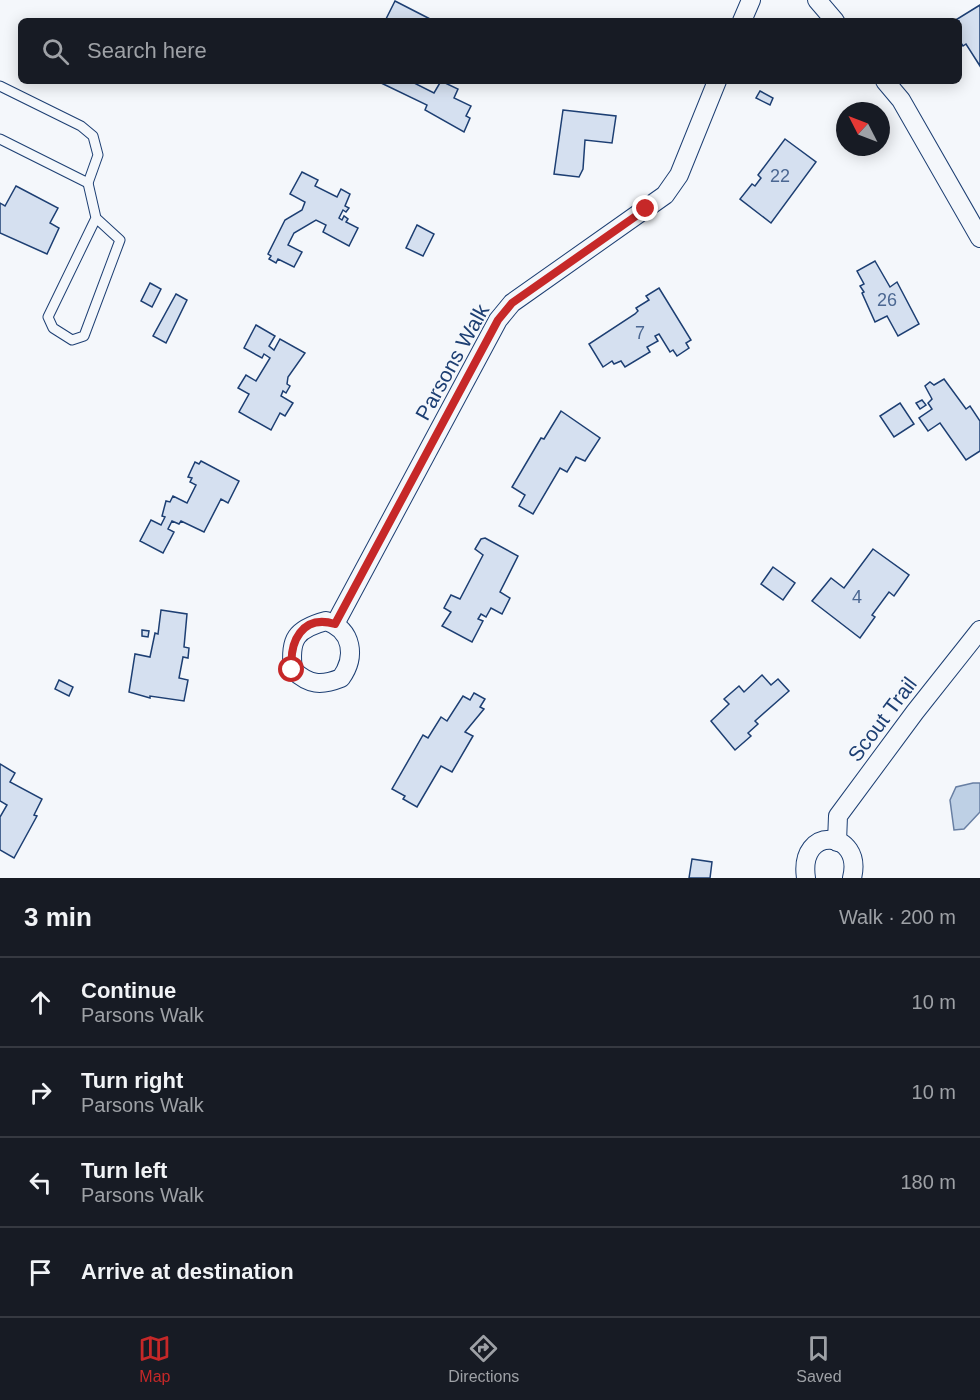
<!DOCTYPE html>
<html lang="en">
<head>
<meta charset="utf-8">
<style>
	:root { --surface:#171b24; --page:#20242c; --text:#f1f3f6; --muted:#9ea1a6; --line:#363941; --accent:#c62828 }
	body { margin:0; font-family:Arial,sans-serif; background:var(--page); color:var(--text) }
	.compass { position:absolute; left:836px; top:102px; width:54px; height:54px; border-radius:50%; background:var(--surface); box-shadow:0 3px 15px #0003; rotate:312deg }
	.stop { position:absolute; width:18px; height:18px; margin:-14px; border:4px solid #c62828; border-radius:50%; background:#fff }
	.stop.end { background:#c62828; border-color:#fff; box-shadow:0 2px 6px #0008 }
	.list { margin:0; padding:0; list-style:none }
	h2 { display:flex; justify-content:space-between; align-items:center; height:78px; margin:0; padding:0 24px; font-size:26px }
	h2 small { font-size:20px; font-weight:400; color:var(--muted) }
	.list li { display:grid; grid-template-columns:39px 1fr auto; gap:18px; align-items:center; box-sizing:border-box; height:90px; padding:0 24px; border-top:2px solid var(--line) }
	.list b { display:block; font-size:22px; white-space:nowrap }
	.list p { margin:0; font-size:20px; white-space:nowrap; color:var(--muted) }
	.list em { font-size:20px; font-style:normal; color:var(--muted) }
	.icon { flex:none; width:33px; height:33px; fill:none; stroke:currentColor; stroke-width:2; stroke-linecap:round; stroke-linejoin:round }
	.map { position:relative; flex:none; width:980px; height:878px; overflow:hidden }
	.search { position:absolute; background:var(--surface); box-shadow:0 3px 15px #0003; left:18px; right:18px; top:18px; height:66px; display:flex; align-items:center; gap:15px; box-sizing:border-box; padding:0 21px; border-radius:9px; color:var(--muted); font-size:22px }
	.sheet { height:438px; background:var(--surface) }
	nav { display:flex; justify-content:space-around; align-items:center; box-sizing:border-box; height:84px; border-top:2px solid var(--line); background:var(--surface); font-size:16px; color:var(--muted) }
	nav a { display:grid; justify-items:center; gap:3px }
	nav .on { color:var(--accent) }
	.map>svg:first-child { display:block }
	.water { fill:#bed0e5; stroke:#687fa3; stroke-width:1.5 }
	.building { fill:#d5e0f0; stroke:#1d3f73; stroke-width:1.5 }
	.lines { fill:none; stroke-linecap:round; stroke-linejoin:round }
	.lane-casing { stroke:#1d3f73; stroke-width:11 }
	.street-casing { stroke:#1d3f73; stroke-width:20 }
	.lane { stroke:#f4f7fb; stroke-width:9 }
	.street { stroke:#f4f7fb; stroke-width:18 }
	.route { stroke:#c62828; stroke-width:8 }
	.labels { text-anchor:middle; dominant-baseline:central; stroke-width:4.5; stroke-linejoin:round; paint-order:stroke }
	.number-label { font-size:18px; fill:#4b6792 }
	.street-label { font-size:21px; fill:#1d3f73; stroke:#f4f7fb }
</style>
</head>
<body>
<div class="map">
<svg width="980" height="878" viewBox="0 0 980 878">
	<rect width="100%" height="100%" fill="#f4f7fb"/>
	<path class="water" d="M973,783H980V812L964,829L954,830L950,800L956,787Z"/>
	<g class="building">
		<path d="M395,1L434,21L386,19Z"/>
		<path d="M980,5V66L966,44L963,46L959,40V21H954Z"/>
		<path d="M377,81H415L414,83L434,93L441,81L458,89L454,98L471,106L466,116L470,118L464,132L425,110L427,105Z"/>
		<path d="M760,91L773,98L770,105L756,98Z"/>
		<path d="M563,110L616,116L612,143L585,140L583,169L579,177L554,174Z"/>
		<path d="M785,139L816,162L771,223L740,199L752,184L755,186L761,178L758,175Z"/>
		<path d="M302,172L318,180L315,186L337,197L341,189L350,194L345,206L349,208L346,212L343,210L339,218L342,220L344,216L348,219L346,222L358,228L349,246L323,232L326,225L316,220L294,233L288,245L302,252L294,267L278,259L276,263L269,259L271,256L268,254L285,220L302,210L305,202L290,194Z"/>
		<path d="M16,186L58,208L50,223L59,228L47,254L0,233V203L5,206Z"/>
		<path d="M417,225L434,234L423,256L406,248Z"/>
		<path d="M875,261L890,287L897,282L919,324L898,336L887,316L875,322L862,293L864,292L860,286L864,284L857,271Z"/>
		<path d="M150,283L161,289L152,307L141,301Z"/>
		<path d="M659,288L691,340L686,343L689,348L677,356L673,350L670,352L659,334L655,336L658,341L647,347L650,352L625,367L621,361L614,364L612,361L603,367L589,344L635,314L638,311L636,308L649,300L646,296Z"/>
		<path d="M176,294L187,300L166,343L153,336Z"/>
		<path d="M256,325L275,336L269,346L274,350L280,339L305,353L288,377L287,384L290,386L286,393L283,391L281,396L293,403L285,416L280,413L271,430L239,412L249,394L238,388L246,375L256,381L270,358L264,354L262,358L244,348Z"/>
		<path d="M944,379L966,409L970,406L980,421V451L966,460L940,423L928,431L919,418L932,409L928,403L932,399L925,386L930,382L934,385Z"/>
		<path d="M922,400L926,405L920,409L916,403Z"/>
		<path d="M900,403L914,424L894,437L880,416Z"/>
		<path d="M561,411L600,438L585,461L576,457L567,472L560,468L533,514L519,506L525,495L512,487L541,438L544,439Z"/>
		<path d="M201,461L239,481L228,503L221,499L204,532L181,521L179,524L172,521L168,529L174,532L163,553L140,541L151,520L161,525L165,517L162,516L166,501L170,502L173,496L187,503L196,485L190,482L192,478L188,477L195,462L199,464Z"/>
		<path d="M485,538L518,556L500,592L510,598L502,614L491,608L486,617L481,614L478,619L483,621L472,642L442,626L451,612L444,608L451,595L460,599L483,555L475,549L481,539Z"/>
		<path d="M873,549L909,575L894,596L889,592L872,615L875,617L860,638L812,601L831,578L844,588Z"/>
		<path d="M773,567L795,583L783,600L761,584Z"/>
		<path d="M161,610L187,614L184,647L189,648L188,658L183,657L179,678L188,680L184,701L150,696V698L129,692L135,654L150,657L155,633L158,634Z"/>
		<path d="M142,630L149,631L148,637L142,636Z"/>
		<path d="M762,675L771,685L778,679L789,691L755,721L758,724L748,733L751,736L735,750L711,721L729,704L724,699L739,686L744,692Z"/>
		<path d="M59,680L73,687L69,696L55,689Z"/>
		<path d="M474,693L485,699L480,707L484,709L465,732L473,736L452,772L441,766L417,807L403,799L405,796L392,789L423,735L428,738L441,717L447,721L463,696L470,700Z"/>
		<path d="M0,764L15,773L10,782L42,799L34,815L37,816L14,858L0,850V817L7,805L0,801Z"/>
		<path d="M692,859L712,862L710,878H689Z"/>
	</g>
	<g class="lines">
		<g class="lane-casing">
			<g id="lane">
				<path d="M0,86L81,126L93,136L98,155L88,183L0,139"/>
				<path d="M88,183L96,218L120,240L84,336L72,340L53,328L48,317L96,218"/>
			</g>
		</g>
		<g class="street-casing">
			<g id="street">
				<path d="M817,0L835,21"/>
				<path d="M742,21L751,0"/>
				<path d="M885,81L901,100L980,238"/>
				<path d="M326,621C353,630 356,657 341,678C321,686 309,685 293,670C289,639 296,629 326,621Z"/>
				<path d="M335,624L498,320L512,303L665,195L679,175L717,81"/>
				<path d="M837,842L838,816L915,712L980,630"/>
				<path d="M806,878C798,824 864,830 852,878"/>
			</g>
		</g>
		<use href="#lane" class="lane"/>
		<use href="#street" class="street"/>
	</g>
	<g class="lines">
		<path class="route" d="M292,670C289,642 302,614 335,624L498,320L512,303L646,209"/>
	</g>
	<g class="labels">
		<g class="number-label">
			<text x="780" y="176">22</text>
			<text x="887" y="300">26</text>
			<text x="640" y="333">7</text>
			<text x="857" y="597">4</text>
		</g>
		<g class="street-label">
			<text transform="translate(452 362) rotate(-61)">Parsons Walk</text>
			<text transform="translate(882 719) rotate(-53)">Scout Trail</text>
		</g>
	</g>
</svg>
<svg class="compass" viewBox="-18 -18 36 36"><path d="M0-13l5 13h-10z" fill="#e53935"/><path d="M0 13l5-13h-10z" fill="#9ea1a6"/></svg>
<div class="stop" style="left:292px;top:670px"></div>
<div class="stop end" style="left:646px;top:209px"></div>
<div class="search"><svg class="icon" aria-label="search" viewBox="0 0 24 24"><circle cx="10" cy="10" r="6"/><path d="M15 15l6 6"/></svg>Search here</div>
</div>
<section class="sheet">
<h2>3 min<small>Walk · 200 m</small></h2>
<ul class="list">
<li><svg class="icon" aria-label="ahead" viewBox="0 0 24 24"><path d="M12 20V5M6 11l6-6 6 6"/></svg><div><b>Continue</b><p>Parsons Walk</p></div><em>10 m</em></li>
<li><svg class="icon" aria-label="right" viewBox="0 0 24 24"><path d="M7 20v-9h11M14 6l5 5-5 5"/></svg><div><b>Turn right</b><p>Parsons Walk</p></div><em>10 m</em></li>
<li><svg class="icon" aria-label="left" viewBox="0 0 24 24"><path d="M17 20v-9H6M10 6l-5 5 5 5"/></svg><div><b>Turn left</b><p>Parsons Walk</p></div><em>180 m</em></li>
<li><svg class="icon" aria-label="arrive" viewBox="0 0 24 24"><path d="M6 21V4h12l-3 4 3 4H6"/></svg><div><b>Arrive at destination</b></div></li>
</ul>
</section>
<nav>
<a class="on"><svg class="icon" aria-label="map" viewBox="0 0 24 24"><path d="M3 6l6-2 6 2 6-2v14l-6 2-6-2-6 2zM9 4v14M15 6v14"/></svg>Map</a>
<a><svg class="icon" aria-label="directions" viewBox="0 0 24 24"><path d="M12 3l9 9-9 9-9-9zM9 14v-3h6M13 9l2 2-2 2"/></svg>Directions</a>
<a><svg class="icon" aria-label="saved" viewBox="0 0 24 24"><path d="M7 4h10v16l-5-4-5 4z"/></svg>Saved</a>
</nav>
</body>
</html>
